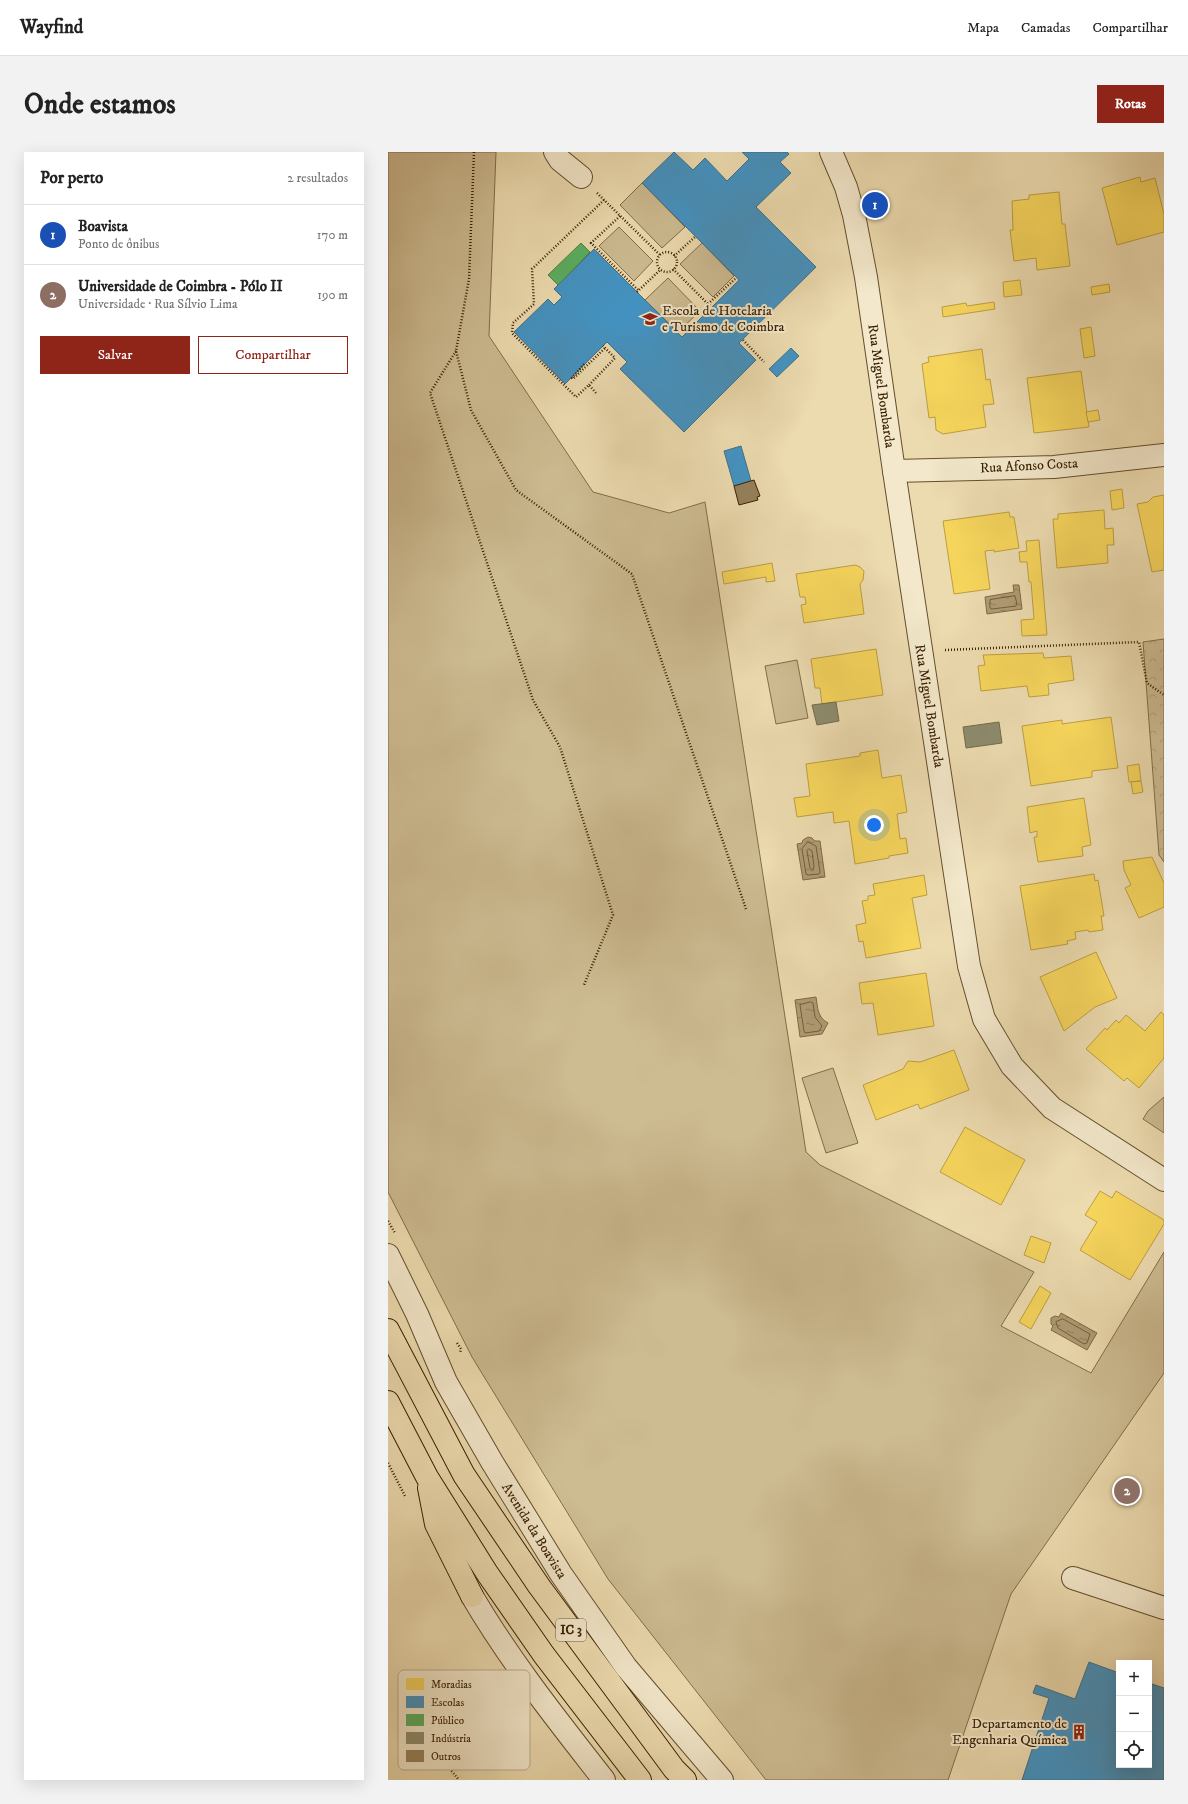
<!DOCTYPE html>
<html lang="pt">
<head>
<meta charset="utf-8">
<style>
	:root { --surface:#fff; --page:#f2f2f2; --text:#222; --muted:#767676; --line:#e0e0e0; --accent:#8f2418 }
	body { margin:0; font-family:"IM FELL DW Pica",serif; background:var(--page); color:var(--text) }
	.controls { position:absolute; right:12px; bottom:12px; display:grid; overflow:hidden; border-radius:0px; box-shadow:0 4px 16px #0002 }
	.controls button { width:36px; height:36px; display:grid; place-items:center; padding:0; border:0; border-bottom:1px solid var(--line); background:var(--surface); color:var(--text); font:20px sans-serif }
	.you { position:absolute; left:486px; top:673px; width:14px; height:14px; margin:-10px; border:3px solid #fff; border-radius:50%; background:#1a73e8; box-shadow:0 0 0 6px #1a73e833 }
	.badge { display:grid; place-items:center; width:26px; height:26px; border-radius:50%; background:var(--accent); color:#fff; font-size:13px; font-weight:700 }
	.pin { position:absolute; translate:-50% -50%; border:2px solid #fff; box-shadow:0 1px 4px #0006 }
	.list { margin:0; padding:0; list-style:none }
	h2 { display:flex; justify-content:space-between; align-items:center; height:52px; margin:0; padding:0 16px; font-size:17px }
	h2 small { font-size:13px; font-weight:400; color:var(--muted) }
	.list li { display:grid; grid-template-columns:26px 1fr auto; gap:12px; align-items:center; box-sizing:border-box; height:60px; padding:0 16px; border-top:1px solid var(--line) }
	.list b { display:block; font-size:15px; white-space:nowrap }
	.list p { margin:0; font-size:13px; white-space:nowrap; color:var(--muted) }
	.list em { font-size:13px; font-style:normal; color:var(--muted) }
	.actions { display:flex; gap:8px; padding:12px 16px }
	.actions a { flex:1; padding:9px 0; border:1px solid var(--accent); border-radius:0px; text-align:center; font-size:14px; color:var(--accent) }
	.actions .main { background:var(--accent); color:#fff }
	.icon { flex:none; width:22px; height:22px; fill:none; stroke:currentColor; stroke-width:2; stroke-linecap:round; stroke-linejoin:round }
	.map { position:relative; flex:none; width:776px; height:1628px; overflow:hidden; border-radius:0px }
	header { display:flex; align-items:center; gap:24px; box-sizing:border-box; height:56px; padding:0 20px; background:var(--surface); border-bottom:1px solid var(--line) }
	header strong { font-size:19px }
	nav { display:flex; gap:22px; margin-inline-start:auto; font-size:14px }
	.intro { display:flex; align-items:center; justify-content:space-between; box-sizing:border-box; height:96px; padding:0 24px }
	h1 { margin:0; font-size:28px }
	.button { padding:10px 18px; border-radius:0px; background:var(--accent); color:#fff; font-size:14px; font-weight:700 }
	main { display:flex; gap:24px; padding:0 24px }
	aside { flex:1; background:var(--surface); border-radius:0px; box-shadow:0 4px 16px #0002 }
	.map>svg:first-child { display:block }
	.grass { fill:#cdbb91; stroke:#826d49 }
	.forest { fill:url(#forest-crowns); stroke:#826d49 }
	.water { fill:url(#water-ripples); stroke:#7f6946 }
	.homes { fill:#f6d55c; stroke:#bd9e41 }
	.schools { fill:#4393c3; stroke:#407089 }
	.public { fill:#5aae61; stroke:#508344 }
	.industry { fill:#8c8c6e; stroke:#736b4d }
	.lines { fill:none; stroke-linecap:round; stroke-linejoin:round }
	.shore { stroke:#745d3a; stroke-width:1 }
	.building { fill:#96815b; stroke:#381f01 }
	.minor-casing { stroke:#654e2c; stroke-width:24 }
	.highway-casing { stroke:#381f01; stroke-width:24 }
	.path { stroke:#381f01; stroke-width:2.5; stroke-dasharray:1 2; stroke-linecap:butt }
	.minor { stroke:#f3e8cb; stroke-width:22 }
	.highway { stroke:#ecdbaf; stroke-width:22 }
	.labels { text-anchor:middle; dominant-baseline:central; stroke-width:4; stroke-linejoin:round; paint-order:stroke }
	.shield { fill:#f3e8cb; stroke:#705b3e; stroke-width:1 }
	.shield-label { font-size:13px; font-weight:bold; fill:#381f01 }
	.poi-label { font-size:14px; fill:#381f01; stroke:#f3e8cb; text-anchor:start }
	.street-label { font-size:14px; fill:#381f01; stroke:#f3e8cb }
	.key { fill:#f3e8cb; stroke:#bbac8e; stroke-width:1 }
	.key-label { font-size:11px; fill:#381f01 }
</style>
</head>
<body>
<header>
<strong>Wayfind</strong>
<nav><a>Mapa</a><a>Camadas</a><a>Compartilhar</a></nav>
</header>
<div class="intro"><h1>Onde estamos</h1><a class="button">Rotas</a></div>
<main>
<aside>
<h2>Por perto<small>2 resultados</small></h2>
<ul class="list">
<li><span class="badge" style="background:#1a4fb4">1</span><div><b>Boavista</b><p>Ponto de ônibus</p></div><em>170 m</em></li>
<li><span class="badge" style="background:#8d6e63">2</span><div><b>Universidade de Coimbra - Pólo II</b><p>Universidade · Rua Sílvio Lima</p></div><em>190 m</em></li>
</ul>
<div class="actions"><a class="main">Salvar</a><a>Compartilhar</a></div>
</aside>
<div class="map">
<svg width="776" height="1628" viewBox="0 0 776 1628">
	<defs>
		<pattern id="forest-crowns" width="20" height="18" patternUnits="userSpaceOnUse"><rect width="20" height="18" fill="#cdbb91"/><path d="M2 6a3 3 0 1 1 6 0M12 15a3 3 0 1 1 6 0" fill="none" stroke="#b1a07b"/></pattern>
		<pattern id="water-ripples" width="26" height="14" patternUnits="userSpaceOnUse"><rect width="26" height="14" fill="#af9b74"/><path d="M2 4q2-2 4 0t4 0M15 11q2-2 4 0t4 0" fill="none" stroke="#8f7e5d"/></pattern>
	</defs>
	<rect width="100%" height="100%" fill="#ecdbaf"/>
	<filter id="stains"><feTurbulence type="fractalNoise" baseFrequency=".005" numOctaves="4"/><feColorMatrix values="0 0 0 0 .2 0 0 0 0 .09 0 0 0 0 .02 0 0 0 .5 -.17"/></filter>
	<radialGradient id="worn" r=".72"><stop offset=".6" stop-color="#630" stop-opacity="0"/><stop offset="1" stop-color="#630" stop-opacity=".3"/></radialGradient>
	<g class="grass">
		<path d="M0,0H108L101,184L205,340L281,361L317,350L418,1000L432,1013L646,1120L613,1174L703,1221L776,1100V1221L623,1442L560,1628H378L220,1427L84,1205L0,1040Z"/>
		<path d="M254,31L297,75L274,96L232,53Z"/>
		<path d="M231,75L265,109L246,129L211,94Z"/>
		<path d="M314,91L346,124L325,145L292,112Z"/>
		<path d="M280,126L312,159L290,180L257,148Z"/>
		<path d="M409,508L420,566L388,572L377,514Z"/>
		<path d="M445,916L470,991L438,1001L414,926Z"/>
		<path d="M776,945V981L755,967L760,959Z"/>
	</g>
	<path class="forest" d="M776,487V710L771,703L755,490Z"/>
	<g class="water">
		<path d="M625,433H631L634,457L599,462L597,445L626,440Z"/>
		<path d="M420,685L424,686L427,689H432L437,725L415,728L409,692L414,691L415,688Z"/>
		<path d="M428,845C430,856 429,865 440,871L434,882L412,885L407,848Z"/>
		<path d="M673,1161L709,1181L699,1198L663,1178L665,1174L663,1172V1166L667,1164L671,1165Z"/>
	</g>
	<g class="homes">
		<path d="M752,25L753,30L767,26L776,62V80L729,93L714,36Z"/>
		<path d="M671,40L674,72H677L682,114L649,118L648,106L626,109L622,78H625L624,49L641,47V43Z"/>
		<path d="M632,128L634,143L616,145L615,130Z"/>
		<path d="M721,132L722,140L704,143L703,135Z"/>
		<path d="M606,150L607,157L555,165L554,155L578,151L579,154Z"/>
		<path d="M703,175L707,204L696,206L692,177Z"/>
		<path d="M594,197L598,228L602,227L606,252L595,253L598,275L555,282L548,278L547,265L541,266L534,212L541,210L540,205Z"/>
		<path d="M693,219L701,275L646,281L639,226Z"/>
		<path d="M710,258L712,268L700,270L698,260Z"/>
		<path d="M734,337L736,356L724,358L722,339Z"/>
		<path d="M776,343V418L764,420L749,352L760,350L765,345Z"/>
		<path d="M716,358L717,377L725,376L726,393H719L720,411L669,416L665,367H670V362Z"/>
		<path d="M621,360L622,365H626L631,396L606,400V398L597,399L602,437L566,442L555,369Z"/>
		<path d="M651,388L659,483L634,484L633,468L646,467L643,430H641L639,410H632L631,400L639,399L638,389Z"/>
		<path d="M384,411L387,429L378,430V425L336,432L334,420Z"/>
		<path d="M467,413L472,415L476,419L475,428L472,432L476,462L416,471L413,453L418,452L417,445H412L408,422Z"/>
		<path d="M488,497L495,543L434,552L432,536H427L423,507Z"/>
		<path d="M655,501L656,506L683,504L686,528L660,532L661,543L641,545L639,534L593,539L590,514L597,513L595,503Z"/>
		<path d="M723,565L730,616L704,619V625L643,634L634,574L674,568V572Z"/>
		<path d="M490,598L494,626L513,623L519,660L509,662L512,687L518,686L520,701L501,704V706L467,712L461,669L446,671L445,660L409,665L406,646L422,644L418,612L472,604V601Z"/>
		<path d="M751,612L753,629L741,630L739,614Z"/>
		<path d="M753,629L755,640L745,642L743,630Z"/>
		<path d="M696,646L703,693L694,695L695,704L650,710L646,685H649V679L642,681L639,655Z"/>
		<path d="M764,705L776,731V755L751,766L737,736L743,733L736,718L735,709Z"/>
		<path d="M706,722L707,729L710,728L716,764H713L715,778L701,780L700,778L687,780L688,787L679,789L680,792L643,798L632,734Z"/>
		<path d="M536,723L539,743L524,746L533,796L478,806L475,789L471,790L468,773L478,771L474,749L480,748V744L487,743L485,732Z"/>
		<path d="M708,800L729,846L707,855L676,879L652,825Z"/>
		<path d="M538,821L546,874L490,883L485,851L474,852L471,831Z"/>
		<path d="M773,860L776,863V906L751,936L739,926L736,929L698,897L717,876L719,878L728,868L731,871L738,863L757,879Z"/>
		<path d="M566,898L581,938L532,957L530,952L488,968L475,933L515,917L520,909L532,910Z"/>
		<path d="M577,975L637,1008L613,1053L552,1020Z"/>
		<path d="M712,1039L724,1046L728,1039L776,1068V1072L742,1128L692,1098L709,1070L697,1063Z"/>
		<path d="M643,1084L663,1091L656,1111L636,1103Z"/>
		<path d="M652,1134L663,1141L643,1177L631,1170Z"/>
	</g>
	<g class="schools">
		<path d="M286,0L305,18L317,6L339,29L361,7L354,0H399L401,2L392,10L403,21L368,55L428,115L351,191L368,208L296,280L232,217L239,210L219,190L177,232L126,180L160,147L166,153L174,145L166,137L206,97L294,185L351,128L254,31Z"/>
		<path d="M403,196L411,204L389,225L381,217Z"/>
		<path d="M353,294L363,329L346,334L336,299Z"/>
		<path d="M701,1510L731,1521V1613H761V1531L776,1536V1628H634L661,1546L645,1541L648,1533L687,1547Z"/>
	</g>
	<path class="public" d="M193,91L202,100L170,133L160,123Z"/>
	<g class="industry">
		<path d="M448,550L451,569L429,573L424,553Z"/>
		<path d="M611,570L614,591L578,596L575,575Z"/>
	</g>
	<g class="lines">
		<g class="shore">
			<path d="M627,444L629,452L628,454L604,457L602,456V448Z"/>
			<path d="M420,690L428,694L432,720L431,722L420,723L418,722L414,697Z"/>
			<path d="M421,697L424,699L426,715L425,718L422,716L419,699Z"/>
			<path d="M423,850L425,851L427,865L434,874L431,879L417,881L416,879L412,853Z"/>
			<path d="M675,1167L702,1182L699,1191L696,1192L670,1176L668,1170Z"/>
		</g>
	</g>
	<path class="building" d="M366,328L372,344L369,345L370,348L351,353L346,334Z"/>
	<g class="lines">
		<g class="minor-casing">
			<g id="minor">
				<path d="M167,0L172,8L193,25"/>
				<path d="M443,0L458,35L466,63L478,125L506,319L581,814L596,867L624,914L664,956L776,1028"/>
				<path d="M506,319L666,315L776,303"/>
				<path d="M0,1103L29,1162L58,1230L104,1310L173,1422L238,1515L334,1628"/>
				<path d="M685,1426L776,1456"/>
				<path d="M84,1444C122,1509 170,1569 216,1628"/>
			</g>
		</g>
		<g class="highway-casing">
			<g id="highway">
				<path d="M0,1178L76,1323L151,1434L286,1617L297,1628"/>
				<path d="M0,1250L39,1325L99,1421L156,1503L252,1628"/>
				<path d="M41,1336L48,1372L84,1444"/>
			</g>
		</g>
		<g class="path">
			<path d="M86,0L81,127L68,199L83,258L128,338L244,422L358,757"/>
			<path d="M209,41L272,103"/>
			<path d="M232,64L203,91L251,139"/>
			<circle cx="279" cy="110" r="10"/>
			<path d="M286,104L307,85"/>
			<path d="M285,117L323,155"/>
			<path d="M249,140L272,118"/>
			<path d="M320,152L348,126"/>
			<path d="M355,188L376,210"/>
			<path d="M68,199L42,241L145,548L172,595L225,763L196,833"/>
			<path d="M196,212L184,226L185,227L217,196"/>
			<path d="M201,233L227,206L215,194"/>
			<path d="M208,241L201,233L188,245L124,181L125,171L146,152L144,117L216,48"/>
			<path d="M557,498L751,490L759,531L776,543"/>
			<path d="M0,1069L7,1081"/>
			<path d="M69,1191L73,1197L72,1201"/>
			<path d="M0,1311L17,1344"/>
			<path d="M52,1605L71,1628"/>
		</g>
		<use href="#minor" class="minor"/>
		<use href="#highway" class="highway"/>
	</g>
	<defs>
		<g id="school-bare" transform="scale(1.2)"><path d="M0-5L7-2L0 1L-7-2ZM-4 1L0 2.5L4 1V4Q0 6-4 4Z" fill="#8f2418" stroke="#f3e8cb" stroke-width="2.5" paint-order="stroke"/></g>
		<g id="building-bare" transform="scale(1.2)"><path d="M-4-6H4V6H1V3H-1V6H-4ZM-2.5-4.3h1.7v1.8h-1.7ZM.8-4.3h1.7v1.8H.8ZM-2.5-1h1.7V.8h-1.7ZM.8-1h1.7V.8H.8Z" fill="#8f2418" stroke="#f3e8cb" stroke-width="2.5" paint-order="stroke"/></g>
	</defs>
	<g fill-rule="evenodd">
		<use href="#school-bare" x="262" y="167"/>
		<use href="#building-bare" x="691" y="1580"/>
	</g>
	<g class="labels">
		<rect class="shield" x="168" y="1467" width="30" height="22" rx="3"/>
		<g class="shield-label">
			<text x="183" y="1478">IC 3</text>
		</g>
		<g class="poi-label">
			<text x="274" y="159">Escola de Hotelaria<tspan x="274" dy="16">e Turismo de Coimbra</tspan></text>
			<text x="679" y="1572" text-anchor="end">Departamento de<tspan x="679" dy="16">Engenharia Química</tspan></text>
		</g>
		<g class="street-label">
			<text transform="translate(493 234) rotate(82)">Rua Miguel Bombarda</text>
			<text transform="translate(641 314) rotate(-3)">Rua Afonso Costa</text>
			<text transform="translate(541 554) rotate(81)">Rua Miguel Bombarda</text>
			<text transform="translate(146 1379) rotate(58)">Avenida da Boavista</text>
		</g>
	</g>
	<rect x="10" y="1518" width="132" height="100" rx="6" class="key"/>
	<rect x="18" y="1526" width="18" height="12" fill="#f6d55c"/>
	<rect x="18" y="1544" width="18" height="12" fill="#4393c3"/>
	<rect x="18" y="1562" width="18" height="12" fill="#5aae61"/>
	<rect x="18" y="1580" width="18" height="12" fill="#8c8c6e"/>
	<rect x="18" y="1598" width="18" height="12" fill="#96815b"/>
	<g class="key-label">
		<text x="43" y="1536">Moradias</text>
		<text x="43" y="1554">Escolas</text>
		<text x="43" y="1572">Público</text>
		<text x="43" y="1590">Indústria</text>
		<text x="43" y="1608">Outros</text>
	</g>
	<rect width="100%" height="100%" filter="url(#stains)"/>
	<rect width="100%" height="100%" fill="url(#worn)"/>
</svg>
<div class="controls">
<button>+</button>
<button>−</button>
<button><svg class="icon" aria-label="locate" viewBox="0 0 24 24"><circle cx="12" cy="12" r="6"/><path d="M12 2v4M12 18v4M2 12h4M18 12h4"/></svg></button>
</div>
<div class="you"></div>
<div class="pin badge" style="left:487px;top:53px;background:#1a4fb4">1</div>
<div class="pin badge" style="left:739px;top:1339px;background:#8d6e63">2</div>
</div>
</main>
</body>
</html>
